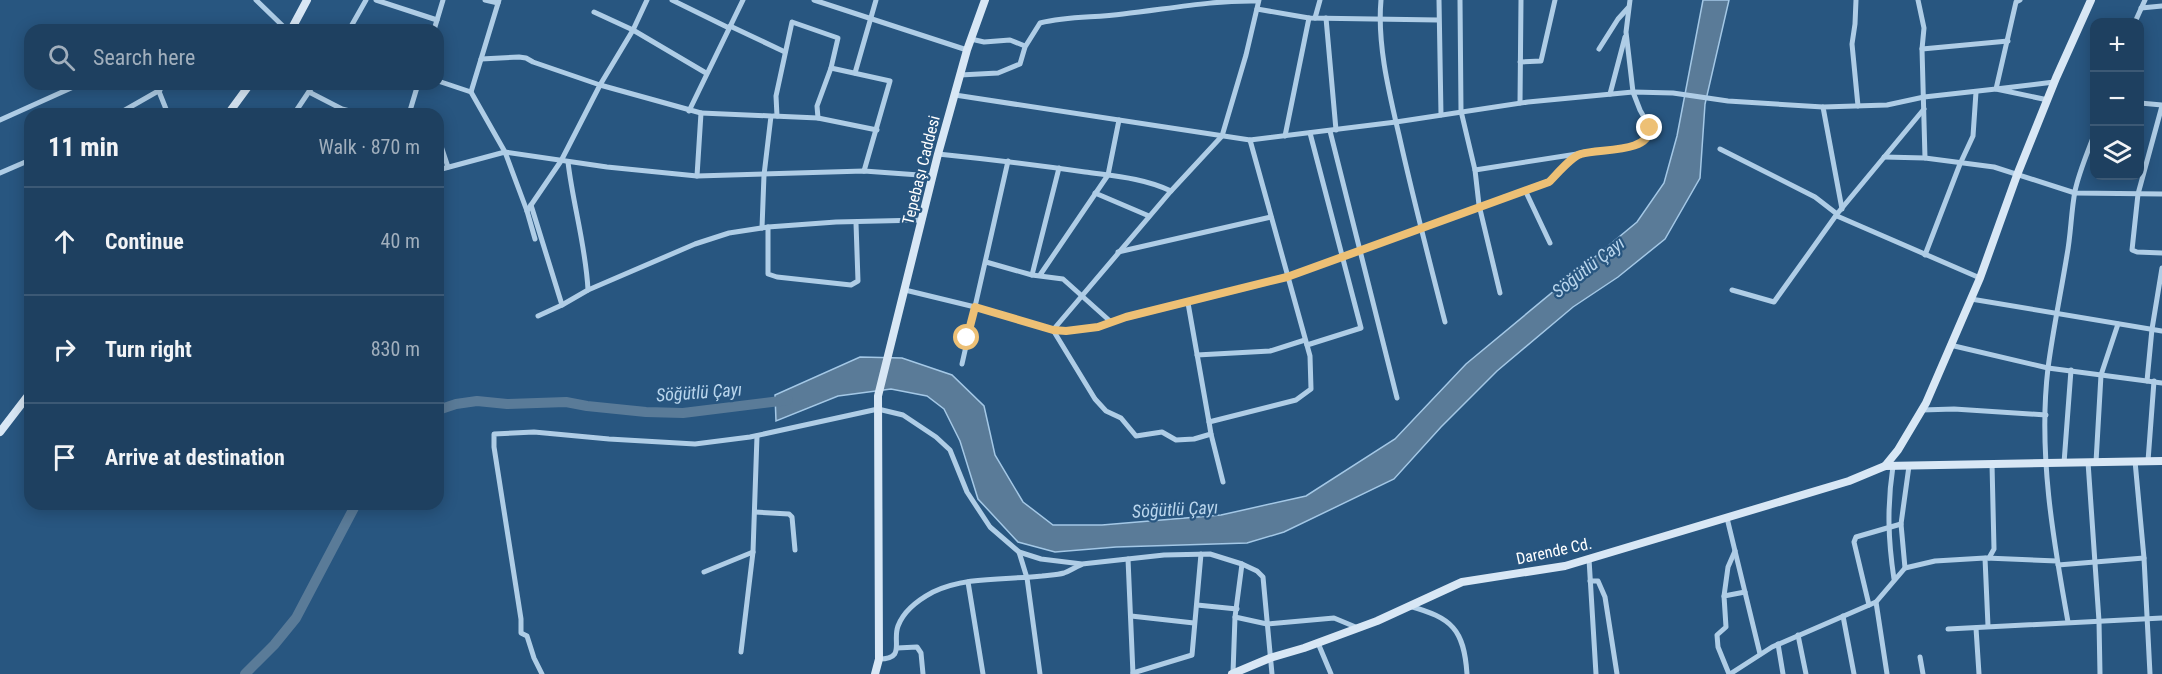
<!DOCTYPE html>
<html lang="en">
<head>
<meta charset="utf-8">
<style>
	:root { --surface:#1e4060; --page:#264766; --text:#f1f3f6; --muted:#a1afbd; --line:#3c5975 }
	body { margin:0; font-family:"Roboto Condensed",sans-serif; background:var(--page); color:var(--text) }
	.controls { position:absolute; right:18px; top:18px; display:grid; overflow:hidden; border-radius:12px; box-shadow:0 3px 15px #0003 }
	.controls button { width:54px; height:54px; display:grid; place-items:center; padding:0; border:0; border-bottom:2px solid var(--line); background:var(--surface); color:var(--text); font:30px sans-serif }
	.stop { position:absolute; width:18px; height:18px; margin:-14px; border:4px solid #edc075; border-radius:50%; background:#fff }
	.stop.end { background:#edc075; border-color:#fff; box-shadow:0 2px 6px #0008 }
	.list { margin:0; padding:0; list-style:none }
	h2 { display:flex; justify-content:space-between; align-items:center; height:78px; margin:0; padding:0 24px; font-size:26px }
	h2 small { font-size:20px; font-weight:400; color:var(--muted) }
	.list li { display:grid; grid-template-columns:39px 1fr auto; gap:18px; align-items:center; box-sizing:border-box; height:108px; padding:0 24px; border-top:2px solid var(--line) }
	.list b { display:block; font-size:22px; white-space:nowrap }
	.list em { font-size:20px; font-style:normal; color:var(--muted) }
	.icon { flex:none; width:33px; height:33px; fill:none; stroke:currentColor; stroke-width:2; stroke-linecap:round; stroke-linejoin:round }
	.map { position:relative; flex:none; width:2162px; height:674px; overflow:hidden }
	.search { position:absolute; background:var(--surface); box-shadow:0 3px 15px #0003; left:24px; top:24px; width:420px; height:66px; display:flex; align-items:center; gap:15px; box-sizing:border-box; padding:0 21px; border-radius:18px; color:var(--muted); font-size:22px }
	.panel { position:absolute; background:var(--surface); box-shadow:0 3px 15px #0003; left:24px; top:108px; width:420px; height:402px; border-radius:18px }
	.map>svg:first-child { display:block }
	.water { fill:#5a7b98; stroke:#a4c8e6; stroke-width:1.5 }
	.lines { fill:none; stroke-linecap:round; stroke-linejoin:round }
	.river { stroke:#5a7b98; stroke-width:10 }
	.street { stroke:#afcde6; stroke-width:5 }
	.secondary { stroke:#d8e7f5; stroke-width:8 }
	.route { stroke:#edc075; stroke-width:8 }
	.labels { text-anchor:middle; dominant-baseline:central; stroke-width:4.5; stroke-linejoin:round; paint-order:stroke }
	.street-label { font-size:16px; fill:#fff; stroke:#285680 }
	.water-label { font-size:18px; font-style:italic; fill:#bad6ed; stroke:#285680 }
</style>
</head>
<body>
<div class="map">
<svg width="2162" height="674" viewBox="0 0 2162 674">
	<rect width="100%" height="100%" fill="#285680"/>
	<path class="water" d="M1703,0H1729L1705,104L1700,178L1665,239L1618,277L1573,307L1497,371L1441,427L1394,479L1284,532L1247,543L1116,547L1055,552L1018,542L978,499L960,441L944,409L927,396L891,389L838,396L776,421L775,395L860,357L902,358L952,375L984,406L995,455L1023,502L1053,525H1102L1221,515L1306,496L1395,439L1466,364L1637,222L1664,183L1677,136Z"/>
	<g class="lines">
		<g class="river">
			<path d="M438,410L456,404L477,401L507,404L566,402L587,406L646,412L683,413L788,400"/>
			<path d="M245,674L274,645L296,618L356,504"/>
		</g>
		<g class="street">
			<path d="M256,0L287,30"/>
			<path d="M376,0L437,20"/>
			<path d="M485,0L498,3"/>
			<path d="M647,0L633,30L600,85L701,113L697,176"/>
			<path d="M672,0L729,28"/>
			<path d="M814,0L967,50"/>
			<path d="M1381,0C1377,44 1389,92 1399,135C1413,198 1429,260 1445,322"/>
			<path d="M1439,0L1441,115"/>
			<path d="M1460,0L1461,111L1475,170L1479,205L1500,293"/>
			<path d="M1856,0L1855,24L1852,44L1858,106"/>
			<path d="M1918,0L1924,28L1922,49L1925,158"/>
			<path d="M2141,8L2162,6"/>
			<path d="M1257,9L1309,18L1438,20"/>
			<path d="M594,12L633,30L706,73"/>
			<path d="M1315,18L1320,0"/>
			<path d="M1326,18L1336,130"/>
			<path d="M2135,22L2145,0"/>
			<path d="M730,26L785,52"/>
			<path d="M349,30L366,0"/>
			<path d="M434,30L443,0"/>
			<path d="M971,39L984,42L1010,40L1025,46"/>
			<path d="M1599,49L1618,19L1628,8"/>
			<path d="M1922,49L2008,41"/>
			<path d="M481,59L519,57L526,58L533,62L600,85L561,161L527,211"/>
			<path d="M1520,62L1541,61L1555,0"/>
			<path d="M831,68L890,81L864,171"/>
			<path d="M855,73L876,0"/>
			<path d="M960,75L998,73L1020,64L1025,47L1040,23C1069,16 1094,18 1123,14C1168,9 1213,0 1258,1"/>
			<path d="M438,81L471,92L505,152L607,167L697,176L864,171L933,176"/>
			<path d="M156,84L168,114"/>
			<path d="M309,92L342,109L361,114"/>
			<path d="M471,92L499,0"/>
			<path d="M1610,94L1625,37"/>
			<path d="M955,95L1250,140L1396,122L1528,102L1633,92L1673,93L1728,101L1823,107"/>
			<path d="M2048,100L1996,89L2054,82"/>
			<path d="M1520,103L1521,0"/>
			<path d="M2140,103L2162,105"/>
			<path d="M2162,106L2138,194L2132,250L2137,252L2162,253"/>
			<path d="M689,111L743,0"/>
			<path d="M701,113L771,116L764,175L762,228"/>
			<path d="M118,114L160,90"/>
			<path d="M294,114L314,84"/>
			<path d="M409,114L418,84"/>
			<path d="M773,116L818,118L877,130"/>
			<path d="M777,116L776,96L792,22L838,38L831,68L817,106L818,118"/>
			<path d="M0,120L80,84"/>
			<path d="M1330,131L1397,398"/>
			<path d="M1285,136L1309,18"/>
			<path d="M438,141L440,143L448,167"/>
			<path d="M1720,149L1815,197L1837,214"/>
			<path d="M938,154C987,159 1036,165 1085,172C1114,176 1144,178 1171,191"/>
			<path d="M1884,157L1925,158L1994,167L2075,193L2162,194"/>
			<path d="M438,170L505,152L527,211L535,239"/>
			<path d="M1475,170L1577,154"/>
			<path d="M0,173L30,160"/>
			<path d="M1525,190L1550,243"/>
			<path d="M1095,193L1149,216"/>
			<path d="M531,205L562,305L538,316"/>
			<path d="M1842,209L1823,107L1887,105L1924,97L1996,89L2016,2L2020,0"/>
			<path d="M1837,216L1980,278"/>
			<path d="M768,227L836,222L922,220"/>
			<path d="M1118,252L1271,217"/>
			<path d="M1925,255L1960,164L1973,136L1976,92"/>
			<path d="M986,262L1032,275L1063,279L1111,322"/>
			<path d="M1032,275L1059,168"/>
			<path d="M1040,275L1108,175L1119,120"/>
			<path d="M588,290L695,244L729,233L768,227V274L777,277L851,285L858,281L856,223"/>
			<path d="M905,290L975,307L1053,330L1066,331L1098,327L1126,317L1287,277L1549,181L1579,154L1634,146L1646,139L1650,134V128L1640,110L1633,92L1626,32L1630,0"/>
			<path d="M1732,290L1774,302L1837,214L1924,109"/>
			<path d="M1971,299L2162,331"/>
			<path d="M1188,303L1209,422L1296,400L1311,389L1310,356L1250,140"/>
			<path d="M562,305L588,290C586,247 573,205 568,162"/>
			<path d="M1307,345L1361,328L1310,133"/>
			<path d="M1950,345L2048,368L2162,383"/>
			<path d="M1197,355L1270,351L1305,340"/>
			<path d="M962,364L1008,161"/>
			<path d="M2147,381L2152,329L2162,268"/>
			<path d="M1922,410L1954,409L2046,415"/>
			<path d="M1209,422L1211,434L1194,439L1176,440L1162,432L1136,436L1121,418L1106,411L1095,399L1053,330L1171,191L1222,136L1246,55L1259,0"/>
			<path d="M1211,434L1223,482"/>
			<path d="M2135,461L2144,558L2150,674"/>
			<path d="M2148,461L2154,381"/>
			<path d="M2088,462L2099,621L2100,674"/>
			<path d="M2096,462L2101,375L2118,324"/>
			<path d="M2064,463L2071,370"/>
			<path d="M1893,466C1887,506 1888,539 1894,579"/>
			<path d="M755,512L789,514L792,517L795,550"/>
			<path d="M1727,518L1760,654"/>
			<path d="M1019,552L1027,578L1040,674"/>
			<path d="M1986,558L2057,561"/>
			<path d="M1989,558L1994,549L1992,464"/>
			<path d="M1128,559L1133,674"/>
			<path d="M1589,559L1596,674"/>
			<path d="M2058,565L2144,558"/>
			<path d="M1905,568L1901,524L1909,466"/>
			<path d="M704,572L753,552"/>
			<path d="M1590,581H1598L1605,597L1617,674"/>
			<path d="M968,582L983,674"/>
			<path d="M1724,596L1728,567L1735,551"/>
			<path d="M1876,602L1887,674"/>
			<path d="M1197,605L1237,609"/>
			<path d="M1869,605L1854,542L1856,537L1901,524"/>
			<path d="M1409,606C1452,618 1464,629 1467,674"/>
			<path d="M1131,616L1194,623"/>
			<path d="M1843,616L1854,674"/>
			<path d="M1235,617L1267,624L1334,618L1358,628"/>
			<path d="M2068,622C2053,539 2038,452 2048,368C2053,330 2061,292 2067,255C2071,234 2071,212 2075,191C2079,172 2087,154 2094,135"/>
			<path d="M1976,628L1979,674"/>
			<path d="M1948,629L2162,618"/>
			<path d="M1798,635L1806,674"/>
			<path d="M1318,643L1331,674"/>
			<path d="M1778,644L1783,674"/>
			<path d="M897,648L917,647L921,653L923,674"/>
			<path d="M741,652L753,552L757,436"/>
			<path d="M1920,657L1923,674"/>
			<path d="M879,659C906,659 892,642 898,626C904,610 918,600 933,592C966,576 1006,580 1042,576C1049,575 1057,575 1064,573C1070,571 1075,567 1081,565"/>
			<path d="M1133,673L1192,655L1201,554"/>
			<path d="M1233,673L1235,617L1242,564"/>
			<path d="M542,674L534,658L527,636L521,633V619L494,447V434L534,432L609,439L695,444L750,437L878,409L903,415L936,437L950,450L967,492L990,527L1019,552L1041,559L1082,564L1164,555L1210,554L1242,564L1257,571L1263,577L1272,674"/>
			<path d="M1729,674L1718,647L1717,635L1726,627L1724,596L1745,592"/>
			<path d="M1730,674L1772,647L1876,602L1905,568L1935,561L1985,558L1988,626"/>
		</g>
		<g class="secondary">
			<path d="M291,30L307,0"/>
			<path d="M228,114L250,84"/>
			<path d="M0,432L30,393"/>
			<path d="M1885,466L1898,450L1926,403L1980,278L2017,175L2056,78L2091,0"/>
			<path d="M875,674L879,659L878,396L938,154L967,50L985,0"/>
			<path d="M1232,674L1270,658L1304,648L1377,621L1462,582L1565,566L1849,481L1885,466L2162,461"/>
		</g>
	</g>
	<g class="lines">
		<path class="route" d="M967,338L975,307L1053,330L1066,331L1098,327L1126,317L1287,277L1549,182C1557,174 1572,156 1581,154C1600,148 1649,154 1650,128"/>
	</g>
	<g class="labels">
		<g class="street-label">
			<text transform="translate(921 170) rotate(-76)">Tepebaşı Caddesi</text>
			<text transform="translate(1554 551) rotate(-12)">Darende Cd.</text>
		</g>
		<g class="water-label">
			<text transform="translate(1588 267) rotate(-38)">Söğütlü Çayı</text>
			<text transform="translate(699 392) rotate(-4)">Söğütlü Çayı</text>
			<text transform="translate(1175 509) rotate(-3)">Söğütlü Çayı</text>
		</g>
	</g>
</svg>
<div class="controls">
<button>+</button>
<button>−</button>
<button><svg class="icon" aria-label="layers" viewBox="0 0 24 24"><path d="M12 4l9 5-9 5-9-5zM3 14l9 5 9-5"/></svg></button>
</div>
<div class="stop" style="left:967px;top:338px"></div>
<div class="stop end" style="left:1650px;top:128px"></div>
<div class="search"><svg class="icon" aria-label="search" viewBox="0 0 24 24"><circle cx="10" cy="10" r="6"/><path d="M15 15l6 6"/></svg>Search here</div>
<section class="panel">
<h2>11 min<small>Walk · 870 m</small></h2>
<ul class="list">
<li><svg class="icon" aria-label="ahead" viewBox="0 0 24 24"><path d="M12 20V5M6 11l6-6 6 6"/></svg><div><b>Continue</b></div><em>40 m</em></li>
<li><svg class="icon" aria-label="right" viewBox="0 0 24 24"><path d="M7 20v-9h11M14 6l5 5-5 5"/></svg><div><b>Turn right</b></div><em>830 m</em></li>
<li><svg class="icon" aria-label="arrive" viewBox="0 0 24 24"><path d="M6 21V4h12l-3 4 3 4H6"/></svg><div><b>Arrive at destination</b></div></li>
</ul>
</section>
</div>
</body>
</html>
